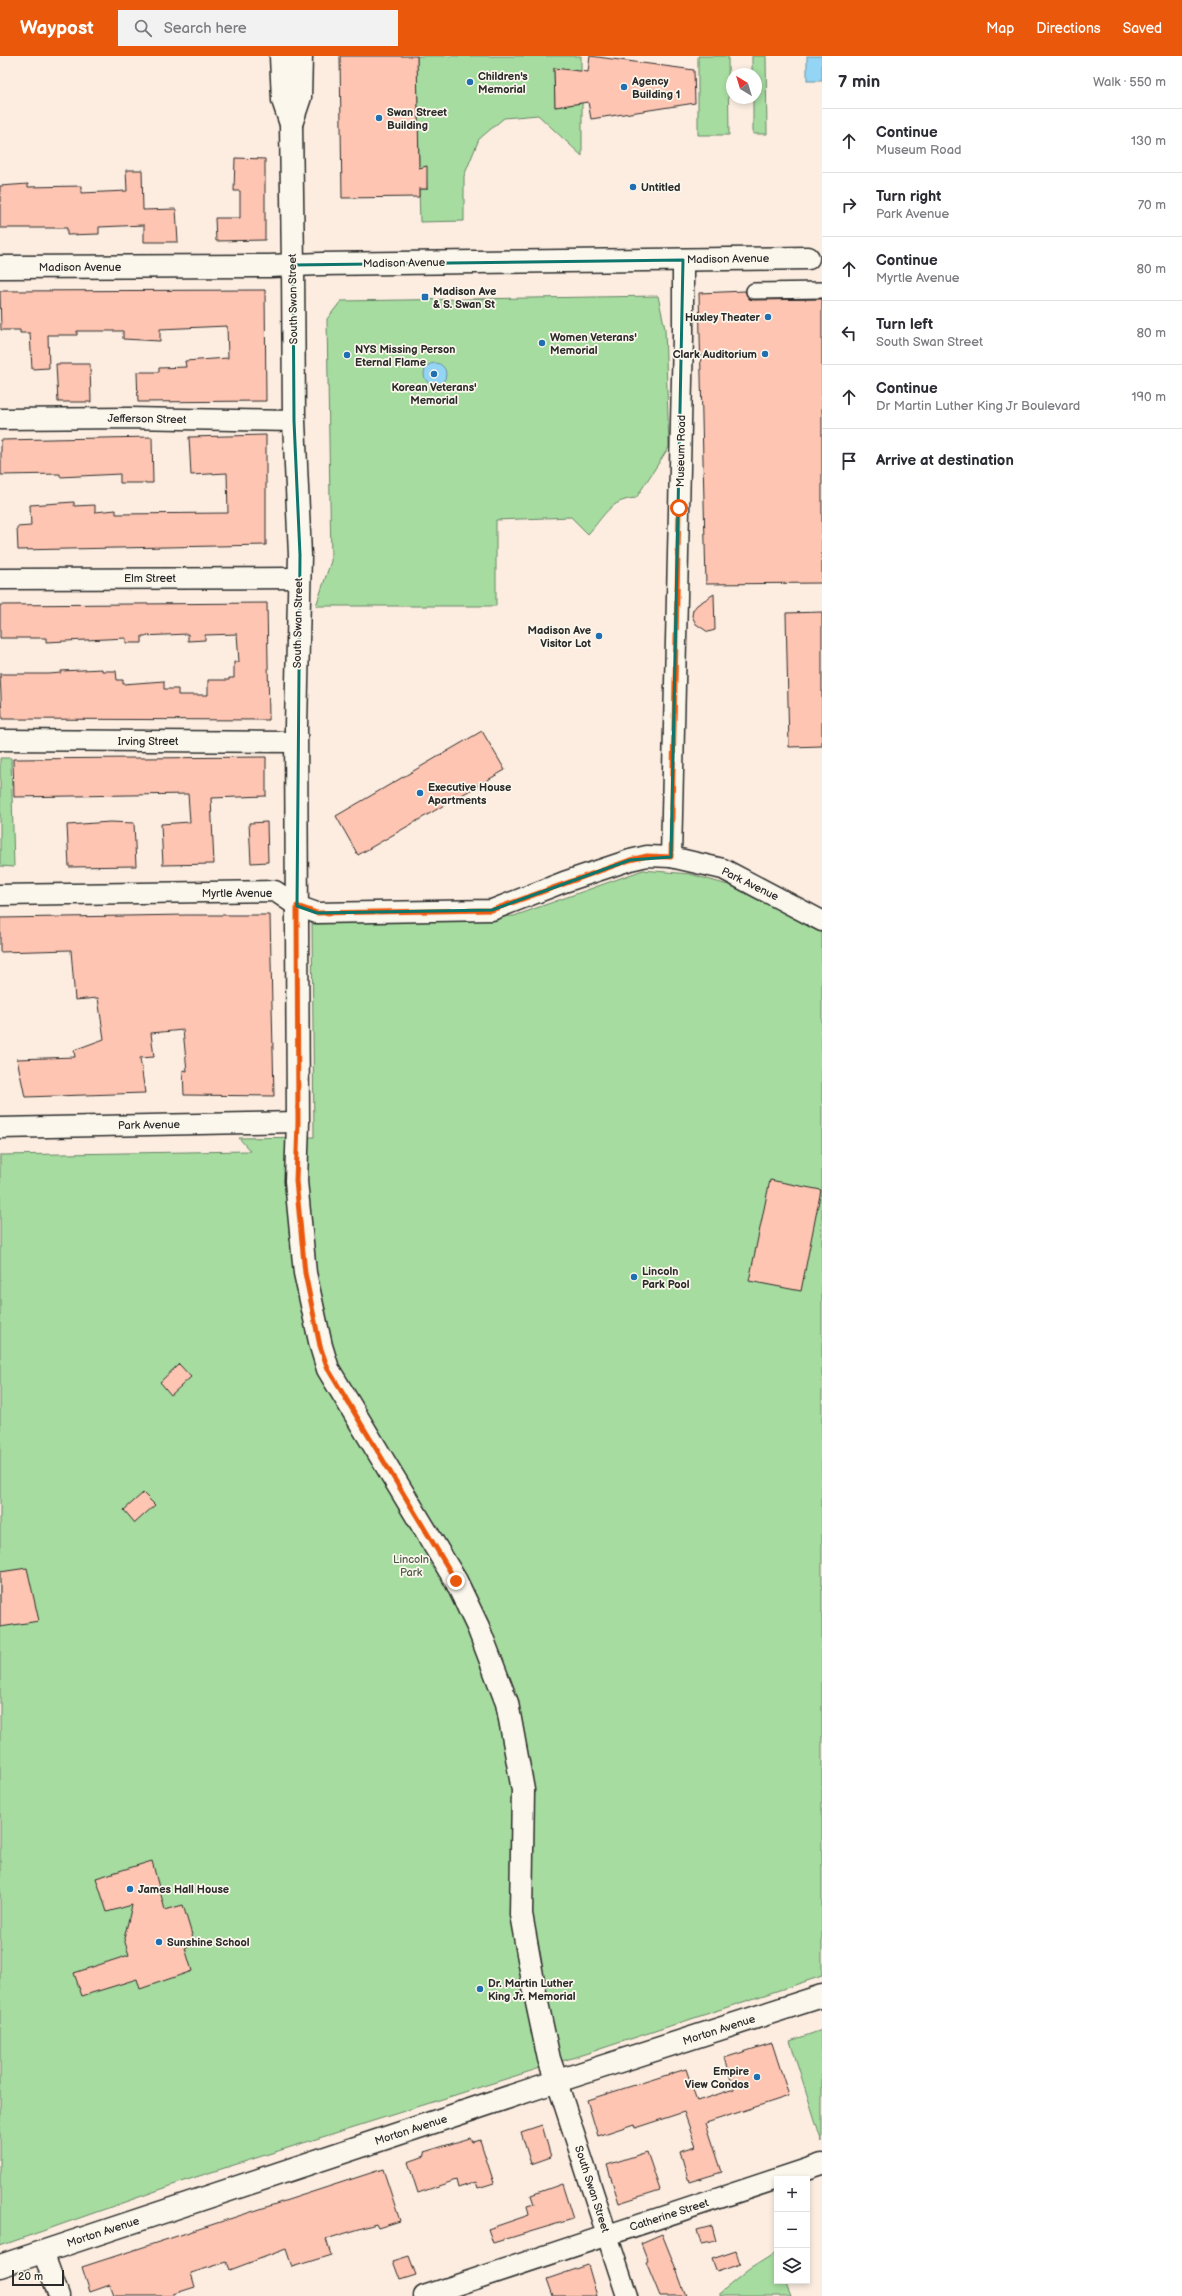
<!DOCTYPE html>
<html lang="en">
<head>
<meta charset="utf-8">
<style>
	:root { --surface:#fff; --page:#f2f2f3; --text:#2b2b33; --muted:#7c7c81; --line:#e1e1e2; --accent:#ea580c }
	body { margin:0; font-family:"Balsamiq Sans",sans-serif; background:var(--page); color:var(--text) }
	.controls { position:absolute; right:12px; bottom:12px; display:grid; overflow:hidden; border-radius:0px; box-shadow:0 2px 6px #0003 }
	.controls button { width:36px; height:36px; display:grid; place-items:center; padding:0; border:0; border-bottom:1px solid var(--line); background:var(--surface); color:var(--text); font:20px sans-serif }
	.compass { position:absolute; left:726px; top:12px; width:36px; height:36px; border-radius:50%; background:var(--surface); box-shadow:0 2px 6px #0003; rotate:322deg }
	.scale { position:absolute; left:12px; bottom:10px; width:52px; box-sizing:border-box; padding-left:4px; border:2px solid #2b2b2b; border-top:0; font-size:11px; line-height:14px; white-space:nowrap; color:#2b2b2b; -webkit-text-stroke:3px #fbf7ec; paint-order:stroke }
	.stop { position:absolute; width:12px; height:12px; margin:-9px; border:3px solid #ea580c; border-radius:50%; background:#fff }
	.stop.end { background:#ea580c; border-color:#fff; box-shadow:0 1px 4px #0008 }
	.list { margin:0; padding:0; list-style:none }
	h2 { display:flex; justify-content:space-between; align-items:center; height:52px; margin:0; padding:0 16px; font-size:17px }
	h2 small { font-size:13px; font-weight:400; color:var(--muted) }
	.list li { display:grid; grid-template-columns:26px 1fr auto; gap:12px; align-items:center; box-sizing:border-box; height:64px; padding:0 16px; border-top:1px solid var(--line) }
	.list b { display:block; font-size:15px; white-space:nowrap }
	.list p { margin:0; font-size:13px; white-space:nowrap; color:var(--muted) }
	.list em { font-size:13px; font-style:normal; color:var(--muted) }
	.icon { flex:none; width:22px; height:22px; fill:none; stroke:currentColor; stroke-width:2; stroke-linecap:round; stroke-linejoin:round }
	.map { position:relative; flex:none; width:822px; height:2240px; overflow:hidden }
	header { display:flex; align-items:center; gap:24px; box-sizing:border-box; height:56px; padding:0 20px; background:var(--accent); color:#fff }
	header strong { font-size:19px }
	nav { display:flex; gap:22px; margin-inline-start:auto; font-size:14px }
	.search { width:280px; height:36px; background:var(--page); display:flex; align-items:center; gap:10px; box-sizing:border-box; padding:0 14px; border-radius:0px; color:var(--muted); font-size:15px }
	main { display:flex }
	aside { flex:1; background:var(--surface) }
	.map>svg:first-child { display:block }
	.green { fill:#a6dca0; stroke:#688466 }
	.water { fill:#94d5f5; stroke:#6a91a4 }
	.building { fill:#fec5b2; stroke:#2b2b2b }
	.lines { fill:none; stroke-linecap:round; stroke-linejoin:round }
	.pedestrian-casing { stroke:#2b2b2b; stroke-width:18 }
	.minor-casing { stroke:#2b2b2b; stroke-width:23 }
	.tertiary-casing { stroke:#2b2b2b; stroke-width:25 }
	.primary-casing { stroke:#2b2b2b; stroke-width:25 }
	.pedestrian { stroke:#fbf7ec; stroke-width:15 }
	.minor { stroke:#fbf7ec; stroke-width:20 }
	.tertiary { stroke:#fbf7ec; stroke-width:22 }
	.primary { stroke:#fbf7ec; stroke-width:22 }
	.route { stroke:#ea580c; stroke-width:5 }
	.marked { fill:none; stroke:#0f766e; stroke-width:3; stroke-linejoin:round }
	.poi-dot { fill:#1f6fb2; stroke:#fbf7ec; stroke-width:1.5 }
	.labels { text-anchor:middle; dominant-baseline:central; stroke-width:3.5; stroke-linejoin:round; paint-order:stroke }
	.poi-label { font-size:11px; font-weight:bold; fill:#2b2b2b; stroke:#fbf7ec; text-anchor:start }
	.street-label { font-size:11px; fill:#2b2b2b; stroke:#fbf7ec }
	.park-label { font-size:11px; fill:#4a5748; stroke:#fbf7ec }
</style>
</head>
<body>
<header>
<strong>Waypost</strong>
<div class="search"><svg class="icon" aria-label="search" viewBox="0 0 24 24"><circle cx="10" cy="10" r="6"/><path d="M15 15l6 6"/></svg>Search here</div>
<nav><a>Map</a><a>Directions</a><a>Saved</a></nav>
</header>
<main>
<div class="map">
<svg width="822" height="2240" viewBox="0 0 822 2240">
	<rect width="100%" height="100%" fill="#fcede0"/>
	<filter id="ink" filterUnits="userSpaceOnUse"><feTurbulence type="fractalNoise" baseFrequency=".025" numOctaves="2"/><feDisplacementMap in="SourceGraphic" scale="8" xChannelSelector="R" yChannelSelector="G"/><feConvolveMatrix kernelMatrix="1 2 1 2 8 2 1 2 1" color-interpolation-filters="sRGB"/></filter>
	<g filter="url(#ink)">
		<g class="green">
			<path d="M417,0H581V16L554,12L555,51L582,47V100L538,59L504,62L479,83L464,120V165L420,166L419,133H427L426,111L419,112Z"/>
			<path d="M698,0H728L729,79H698Z"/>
			<path d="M752,0H766L767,78H753V42H756V18H752Z"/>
			<path d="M658,240L665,273L669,391L636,442C609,444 604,461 588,478L571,461L496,464V550H316L331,505L327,263L341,245Z"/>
			<path d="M0,702H11L14,811L0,810Z"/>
			<path d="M643,814L690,818L735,831L822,875V1920L591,1996L196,2121L0,2190V1099L250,1095L239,1082L314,1081L312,868L514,860Z"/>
			<path d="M822,1974V2086L790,1985Z"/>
			<path d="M775,2197L777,2225H785L791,2240H720V2237L748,2214Z"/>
		</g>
		<g class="water">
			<rect x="807" y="0" width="15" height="25"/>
			<circle cx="435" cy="318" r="11"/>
		</g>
		<g class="building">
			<path d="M340,0H417L419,112L427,110V133H419V141L342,142Z"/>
			<path d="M590,0L694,14L695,47L591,63L588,46L555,51L554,12L588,16Z"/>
			<path d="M235,102L265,103V184L216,185L215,162H240V135H234Z"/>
			<path d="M126,114H142L143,154L176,153L178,186H144V169L99,171V178L67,179V172H0V130L28,128V131L81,130V137L127,135Z"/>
			<path d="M265,234L266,345L138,346L137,316H159V312L186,311L185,305L228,302L227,270L160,273V285L123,283V275H77V279H48L49,312L32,313L30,277H20V274H1L0,235Z"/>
			<path d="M745,235L749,243L754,244L822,243V527L706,528L699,237Z"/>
			<path d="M56,308H90L91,346H58Z"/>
			<path d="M266,379V489L18,494L17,471L31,470L30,449L74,446V450L95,449V456L116,454V458L228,457L227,417L191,419L189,381Z"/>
			<path d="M152,381L153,427H120V418L60,421V418L1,419V384Z"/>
			<path d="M714,538L715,574L708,576L696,568L692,560L693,554L697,549Z"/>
			<path d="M267,547L269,664L2,663L0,618H49L61,617V615L102,613V615H116L117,624H123V628L164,625V633H178V639H208V624H229V622H234V606H239L237,578L205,579V584L188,585V578L142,580V587H126V582L46,586V582H0V549Z"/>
			<path d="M822,556V690L789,691L786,557Z"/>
			<path d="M482,675L505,714L358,799L336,760Z"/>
			<path d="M266,701V740L211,742L214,808L163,809L161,768L190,766L188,738L14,741L13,703Z"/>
			<path d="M110,766L134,767L136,810L69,811L67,769Z"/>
			<path d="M267,766L268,806L251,807L249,767Z"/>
			<path d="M187,859H270L274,1040L184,1039L183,1014L187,1015L183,974L151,977L154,1001L140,1002L145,1037L25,1041L17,1003L75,1001L74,994L104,983L98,942L75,944L71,894L0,896V862Z"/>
			<path d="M770,1124L821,1134L801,1235L749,1225Z"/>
			<path d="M179,1308L191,1321L171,1339L160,1326Z"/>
			<path d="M143,1437L155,1449L135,1467L124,1454Z"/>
			<path d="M27,1512L39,1565L0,1571V1516Z"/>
			<path d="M152,1805L165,1854L183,1849L195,1889L185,1892L192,1915L140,1933L137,1923L82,1940L74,1917L129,1899L124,1883L132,1849L107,1856L96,1822Z"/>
			<path d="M772,1987L789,2040L706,2067L722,2116L689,2126L680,2095L696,2090L684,2056L635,2072L634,2068L598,2080L587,2044L686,2013L697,2045L734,2033L724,2002Z"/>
			<path d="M542,2069L551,2101L531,2108L521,2076Z"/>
			<path d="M470,2082L472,2086L480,2084L494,2127L478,2132L476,2126L458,2132L456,2124L418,2137L408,2106L425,2100L424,2096Z"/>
			<path d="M647,2096L660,2134L619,2147L607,2109Z"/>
			<path d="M383,2113L400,2165L378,2172L376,2168L326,2183L331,2199L292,2211L286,2193L230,2214L227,2206L191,2217L195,2231L173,2238L174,2240H114L110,2229L90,2236L82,2211Z"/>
			<path d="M562,2128L573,2163L493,2187L488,2173L529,2159L527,2150L534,2148L531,2139Z"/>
			<path d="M712,2170L716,2185L701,2188L697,2174Z"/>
			<path d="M662,2178L676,2213L686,2240H660L646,2206L648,2205L641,2187Z"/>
			<path d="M736,2195L740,2208L717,2216L712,2203Z"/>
			<path d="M409,2200L416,2219L400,2224L393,2205Z"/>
			<path d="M588,2209L597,2240H553L547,2223Z"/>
		</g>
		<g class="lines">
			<g class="pedestrian-casing">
				<path id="pedestrian" d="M754,235L822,234"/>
			</g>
			<g class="minor-casing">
				<g id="minor">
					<path d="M0,363L129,362L294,365"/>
					<path d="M0,523L299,522"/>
					<path d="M0,684L296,686"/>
					<path d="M671,801L683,281V204"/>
					<path d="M0,839L275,835L297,850L317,857L492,854L564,826L630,804L647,800L671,801L723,813L822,865"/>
					<path d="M0,1072L298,1066"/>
					<path d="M557,2026L627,2240"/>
					<path d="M43,2196L59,2240"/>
					<path d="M424,2240L822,2108"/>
				</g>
			</g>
			<g class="tertiary-casing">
				<g id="tertiary">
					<path d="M293,209L294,365L300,499L296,670L298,1066L296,1125L305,1217L321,1290L328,1313L456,1525L478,1571L507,1647L523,1734L521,1858L536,1942L549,2003L557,2026"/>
					<path d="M0,2210L536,2032L822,1940"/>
				</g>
			</g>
			<g class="primary-casing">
				<g id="primary">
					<path d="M281,0L283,44L291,68L293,209"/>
					<path d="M291,68L300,41L301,0"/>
					<path d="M0,211L269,210L321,208L808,202"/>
				</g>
			</g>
			<use href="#pedestrian" class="pedestrian"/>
			<use href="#minor" class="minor"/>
			<use href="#tertiary" class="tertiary"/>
			<use href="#primary" class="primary"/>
		</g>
	</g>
	<g class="lines" filter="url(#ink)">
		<path class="route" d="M456,1525L328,1313L320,1290L305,1217L296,1125L298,1066L297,850L317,857L492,854L630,804L647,800L671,801L679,452"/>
	</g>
	<path class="marked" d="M683,204L671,801L630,804L492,854L317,857L297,850L300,499L294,365L293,209Z"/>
	<g class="poi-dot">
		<circle cx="470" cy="26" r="4"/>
		<circle cx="624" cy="31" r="4"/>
		<circle cx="379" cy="62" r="4"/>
		<circle cx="633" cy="131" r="4"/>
		<rect x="421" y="237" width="8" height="8" rx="2"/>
		<circle cx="768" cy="261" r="4"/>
		<circle cx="542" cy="287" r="4"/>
		<circle cx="765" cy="298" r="4"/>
		<circle cx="347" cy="299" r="4"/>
		<circle cx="434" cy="318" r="4"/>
		<circle cx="599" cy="580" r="4"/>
		<circle cx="420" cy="737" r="4"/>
		<circle cx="634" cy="1221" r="4"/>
		<circle cx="130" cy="1833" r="4"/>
		<circle cx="159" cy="1886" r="4"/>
		<circle cx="480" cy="1933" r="4"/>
		<circle cx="757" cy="2021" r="4"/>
	</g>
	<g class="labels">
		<g class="poi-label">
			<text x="478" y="20">Children's<tspan x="478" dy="13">Memorial</tspan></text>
			<text x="632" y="25">Agency<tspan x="632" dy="13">Building 1</tspan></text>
			<text x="387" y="56">Swan Street<tspan x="387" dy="13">Building</tspan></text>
			<text x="641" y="131">Untitled</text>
			<text x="433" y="235">Madison Ave<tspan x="433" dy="13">&amp; S. Swan St</tspan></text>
			<text x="760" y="261" text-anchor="end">Huxley Theater</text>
			<text x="550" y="281">Women Veterans'<tspan x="550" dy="13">Memorial</tspan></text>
			<text x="355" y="293">NYS Missing Person<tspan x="355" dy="13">Eternal Flame</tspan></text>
			<text x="757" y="298" text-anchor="end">Clark Auditorium</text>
			<text x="434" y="331" text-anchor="middle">Korean Veterans'<tspan x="434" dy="13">Memorial</tspan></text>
			<text x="591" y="574" text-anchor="end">Madison Ave<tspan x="591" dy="13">Visitor Lot</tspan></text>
			<text x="428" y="731">Executive House<tspan x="428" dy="13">Apartments</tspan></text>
			<text x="642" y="1215">Lincoln<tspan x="642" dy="13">Park Pool</tspan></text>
			<text x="138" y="1833">James Hall House</text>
			<text x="167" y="1886">Sunshine School</text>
			<text x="488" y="1927">Dr. Martin Luther<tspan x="488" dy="13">King Jr. Memorial</tspan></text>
			<text x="749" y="2015" text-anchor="end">Empire<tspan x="749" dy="13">View Condos</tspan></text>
		</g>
		<g class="street-label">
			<text transform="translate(728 203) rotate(-1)">Madison Avenue</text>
			<text transform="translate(404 207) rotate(-1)">Madison Avenue</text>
			<text x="80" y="211">Madison Avenue</text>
			<text transform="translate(293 243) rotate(-91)">South Swan Street</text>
			<text transform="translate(147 363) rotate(1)">Jefferson Street</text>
			<text transform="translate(681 395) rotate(-89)">Museum Road</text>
			<text x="150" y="522">Elm Street</text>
			<text transform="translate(298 567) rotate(-89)">South Swan Street</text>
			<text x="148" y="685">Irving Street</text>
			<text transform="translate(750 828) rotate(26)">Park Avenue</text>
			<text x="237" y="837">Myrtle Avenue</text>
			<text transform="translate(149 1069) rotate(-1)">Park Avenue</text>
			<text transform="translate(719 1974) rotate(-18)">Morton Avenue</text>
			<text transform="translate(411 2074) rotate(-18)">Morton Avenue</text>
			<text transform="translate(592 2133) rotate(72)">South Swan Street</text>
			<text transform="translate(669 2159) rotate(-18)">Catherine Street</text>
			<text transform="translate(103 2176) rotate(-18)">Morton Avenue</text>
		</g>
		<g class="park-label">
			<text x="411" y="1503">Lincoln<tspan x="411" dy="13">Park</tspan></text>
		</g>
	</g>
</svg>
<div class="controls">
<button>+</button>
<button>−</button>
<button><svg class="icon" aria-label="layers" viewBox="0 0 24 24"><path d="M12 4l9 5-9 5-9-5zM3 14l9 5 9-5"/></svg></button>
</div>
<svg class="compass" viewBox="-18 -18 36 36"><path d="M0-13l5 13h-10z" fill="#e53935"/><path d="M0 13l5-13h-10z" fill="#7c7c81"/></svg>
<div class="scale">20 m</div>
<div class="stop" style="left:679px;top:452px"></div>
<div class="stop end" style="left:456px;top:1525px"></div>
</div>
<aside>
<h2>7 min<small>Walk · 550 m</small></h2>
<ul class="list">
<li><svg class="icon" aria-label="ahead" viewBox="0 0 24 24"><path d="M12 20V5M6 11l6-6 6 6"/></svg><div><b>Continue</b><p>Museum Road</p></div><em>130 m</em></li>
<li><svg class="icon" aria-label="right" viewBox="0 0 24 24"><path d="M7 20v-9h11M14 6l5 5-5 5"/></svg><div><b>Turn right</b><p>Park Avenue</p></div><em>70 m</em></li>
<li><svg class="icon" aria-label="ahead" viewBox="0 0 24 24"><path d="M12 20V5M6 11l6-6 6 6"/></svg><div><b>Continue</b><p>Myrtle Avenue</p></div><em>80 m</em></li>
<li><svg class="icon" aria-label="left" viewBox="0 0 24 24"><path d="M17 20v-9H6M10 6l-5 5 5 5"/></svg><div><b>Turn left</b><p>South Swan Street</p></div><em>80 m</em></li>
<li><svg class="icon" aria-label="ahead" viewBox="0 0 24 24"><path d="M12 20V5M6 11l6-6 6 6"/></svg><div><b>Continue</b><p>Dr Martin Luther King Jr Boulevard</p></div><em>190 m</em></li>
<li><svg class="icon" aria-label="arrive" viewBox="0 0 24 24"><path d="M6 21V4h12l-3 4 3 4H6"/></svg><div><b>Arrive at destination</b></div></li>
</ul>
</aside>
</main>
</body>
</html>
